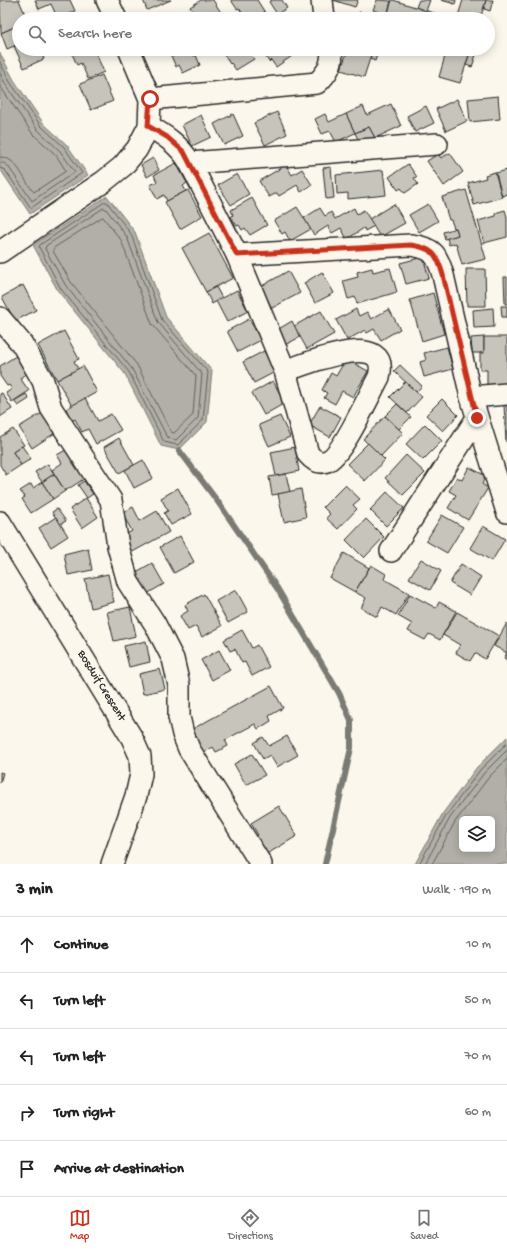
<!DOCTYPE html>
<html lang="en">
<head>
<meta charset="utf-8">
<style>
	:root { --surface:#fff; --page:#f2f2f2; --text:#222; --muted:#767676; --line:#e0e0e0; --accent:#c8321e }
	body { margin:0; font-family:"Gochi Hand",sans-serif; background:var(--page); color:var(--text) }
	.controls { position:absolute; right:12px; bottom:12px; display:grid; overflow:hidden; border-radius:6px; box-shadow:0 2px 10px #0003 }
	.controls button { width:36px; height:36px; display:grid; place-items:center; padding:0; border:0; border-bottom:1px solid var(--line); background:var(--surface); color:var(--text); font:20px sans-serif }
	.stop { position:absolute; width:12px; height:12px; margin:-9px; border:3px solid #c8321e; border-radius:50%; background:#fff }
	.stop.end { background:#c8321e; border-color:#fff; box-shadow:0 1px 4px #0008 }
	.list { margin:0; padding:0; list-style:none }
	h2 { display:flex; justify-content:space-between; align-items:center; height:52px; margin:0; padding:0 16px; font-size:17px }
	h2 small { font-size:13px; font-weight:400; color:var(--muted) }
	.list li { display:grid; grid-template-columns:26px 1fr auto; gap:12px; align-items:center; box-sizing:border-box; height:56px; padding:0 16px; border-top:1px solid var(--line) }
	.list b { display:block; font-size:15px; white-space:nowrap }
	.list em { font-size:13px; font-style:normal; color:var(--muted) }
	.icon { flex:none; width:22px; height:22px; fill:none; stroke:currentColor; stroke-width:2; stroke-linecap:round; stroke-linejoin:round }
	.map { position:relative; flex:none; width:507px; height:864px; overflow:hidden }
	.search { position:absolute; background:var(--surface); box-shadow:0 2px 10px #0003; left:12px; right:12px; top:12px; height:44px; display:flex; align-items:center; gap:10px; box-sizing:border-box; padding:0 14px; border-radius:22px; color:var(--muted); font-size:15px }
	.sheet { height:332px; background:var(--surface) }
	nav { display:flex; justify-content:space-around; align-items:center; box-sizing:border-box; height:56px; border-top:1px solid var(--line); background:var(--surface); font-size:11px; color:var(--muted) }
	nav a { display:grid; justify-items:center; gap:2px }
	nav .on { color:var(--accent) }
	.map>svg:first-child { display:block }
	.water { fill:#b1afa7; stroke:#7b7a75; fill-rule:evenodd }
	.lines { fill:none; stroke-linecap:round; stroke-linejoin:round }
	.shore { stroke:#61605d; stroke-width:1 }
	.stream { stroke:#7b7a75; stroke-width:6 }
	.building { fill:#c7c4bc; stroke:#2b2b2b }
	.street-casing { stroke:#2b2b2b; stroke-width:24 }
	.street { stroke:#fbf7ec; stroke-width:21 }
	.route { stroke:#c8321e; stroke-width:5 }
	.labels { text-anchor:middle; dominant-baseline:central; stroke-width:4; stroke-linejoin:round; paint-order:stroke }
	.street-label { font-size:12px; fill:#2b2b2b; stroke:#fbf7ec }
</style>
</head>
<body>
<div class="map">
<svg width="507" height="864" viewBox="0 0 507 864">
	<rect width="100%" height="100%" fill="#fbf7ec"/>
	<filter id="ink" filterUnits="userSpaceOnUse"><feTurbulence type="fractalNoise" baseFrequency=".025" numOctaves="2"/><feDisplacementMap in="SourceGraphic" scale="8" xChannelSelector="R" yChannelSelector="G"/><feConvolveMatrix kernelMatrix="1 2 1 2 8 2 1 2 1" color-interpolation-filters="sRGB"/></filter>
	<g filter="url(#ink)">
		<g class="water">
			<path d="M0,53L14,80L44,124L67,145L88,175L30,214L0,169Z"/>
			<path d="M107,196L135,232L166,317L212,371L207,422L179,450L161,446L125,374L58,291L33,245Z"/>
			<path d="M507,737V864H415L443,813L477,767ZM462,819H492V849H462Z"/>
		</g>
		<g class="lines">
			<g class="shore">
				<path d="M0,62L10,82L41,126L64,147L82,173L31,208L5,170L0,168"/>
				<path d="M0,73L6,85L37,129L60,151L75,172L32,201L8,166L4,163H0"/>
				<path d="M0,86L32,133L56,155L66,171L34,192C23,181 18,157 0,157"/>
				<path d="M105,202H107L131,234L162,320L208,372L203,420L178,445L164,442L129,372L61,289L39,247L40,245Z"/>
				<path d="M104,208L106,209L127,237L158,322L202,374L198,418L176,440L167,437L132,369L66,286L45,249L46,246Z"/>
				<path d="M103,217L121,240L152,324L196,376L193,415L174,433L171,432L137,365L71,282L53,251L54,248Z"/>
				<path d="M419,864L446,816L480,770L507,743"/>
				<path d="M425,864L450,818L484,773L507,750"/>
				<path d="M432,864L455,822L489,777L507,759"/>
			</g>
			<path class="stream" d="M179,450L218,502L277,588L339,693L351,720V748L325,864"/>
		</g>
		<g class="building">
			<path d="M2,0H19L27,19H19V25L1,33L0,1Z"/>
			<path d="M35,0H70L75,11L58,19L51,4L39,9Z"/>
			<path d="M143,0H171L147,10Z"/>
			<path d="M201,0H213L225,19H198L190,7Z"/>
			<path d="M231,0H257L269,19H246L239,8L237,9Z"/>
			<path d="M272,0H282L287,8L277,14L269,2Z"/>
			<path d="M333,0H358L355,7Z"/>
			<path d="M377,0L391,1L387,15L373,10Z"/>
			<path d="M392,0H393L450,18L386,19Z"/>
			<path d="M419,0H430L426,11L416,7Z"/>
			<path d="M441,0H456L455,4Z"/>
			<path d="M463,0H486L480,19H457Z"/>
			<path d="M486,0H493L490,11L484,9Z"/>
			<path d="M359,12L381,19H357Z"/>
			<path d="M164,15L166,19H153Z"/>
			<path d="M19,25V44L7,49L1,33Z"/>
			<path d="M19,45V49H40L44,59L24,68L14,46Z"/>
			<path d="M70,49H94L104,72L88,79L81,63L77,65Z"/>
			<path d="M168,49H191L194,56L196,55L200,65L183,73L179,65L176,67Z"/>
			<path d="M221,49H248L254,59L236,70L231,63L230,64Z"/>
			<path d="M261,49H288L292,56L276,67L271,60L269,62Z"/>
			<path d="M348,49H373L364,77L341,70Z"/>
			<path d="M373,49H379L375,61L370,59Z"/>
			<path d="M443,49H447L445,56L441,54Z"/>
			<path d="M447,49H471L460,83L439,77Z"/>
			<path d="M471,49H478L472,67L466,65Z"/>
			<path d="M102,75L113,101L91,110L80,84Z"/>
			<path d="M498,96L500,119L470,122L468,99Z"/>
			<path d="M457,99L467,121L446,131L436,109Z"/>
			<path d="M391,104L401,126L375,138L369,127L355,133L346,114L363,106L367,115Z"/>
			<path d="M426,106L434,123L415,132L407,116Z"/>
			<path d="M277,112L287,134L265,145L254,123Z"/>
			<path d="M233,114L243,136L224,145L214,124Z"/>
			<path d="M325,114L329,122L346,114L355,133L336,142L330,131L322,134L315,119Z"/>
			<path d="M201,115L211,137L192,146L182,125Z"/>
			<path d="M369,127L375,138L361,145L355,133Z"/>
			<path d="M450,153L463,172L444,186L427,161L438,154L441,158Z"/>
			<path d="M153,158L159,170L147,177L141,165Z"/>
			<path d="M176,163L187,183L183,186L186,191L167,201L164,195L157,199L150,185L157,182L154,175Z"/>
			<path d="M408,164L417,177L414,178L418,184L405,193L401,188L398,190L389,177Z"/>
			<path d="M286,165L292,175L302,169L312,185L301,192L297,185L279,196L277,193L269,197L259,181Z"/>
			<path d="M331,167L334,198L326,199L323,168Z"/>
			<path d="M383,170L386,195L348,199V193L337,194L336,175Z"/>
			<path d="M507,170V194L502,196L496,173Z"/>
			<path d="M495,172L502,197L474,205L468,183L486,178L485,175Z"/>
			<path d="M237,174L249,194L231,205L218,185Z"/>
			<path d="M188,190L202,216L180,229L165,202Z"/>
			<path d="M466,190L486,259L462,265L456,243L449,245L447,238L458,235L456,228H454L451,220H449L442,197Z"/>
			<path d="M252,198L267,225L250,235L245,228L242,230L239,225L237,226L231,217L233,215L231,210Z"/>
			<path d="M394,204L405,223L380,237L369,219Z"/>
			<path d="M428,204L438,221L419,232L409,215Z"/>
			<path d="M297,207L311,229L290,241L285,232L282,234L274,221Z"/>
			<path d="M320,208L325,216L331,212L335,219L354,208L357,214L364,210L374,226L365,231L364,228L347,239L341,228L332,233L328,226L314,235L304,218Z"/>
			<path d="M505,210L507,217V237L484,243L478,221L496,216L495,213Z"/>
			<path d="M456,228L458,235L445,239L443,232Z"/>
			<path d="M209,233L233,278L206,292L182,248Z"/>
			<path d="M423,257L429,278L406,284L400,263Z"/>
			<path d="M372,268L373,272L390,268L397,292L357,304L355,297L348,299L343,281L358,277L357,272Z"/>
			<path d="M466,269H485L486,306H467Z"/>
			<path d="M288,271L300,293L272,308L260,287Z"/>
			<path d="M322,272L334,293L315,303L304,283Z"/>
			<path d="M504,277H507V304H505Z"/>
			<path d="M23,285L36,310L15,321L2,297Z"/>
			<path d="M216,287L222,298L212,304L206,292Z"/>
			<path d="M237,290L248,311L227,322L216,301Z"/>
			<path d="M433,293L444,334L422,341L410,300Z"/>
			<path d="M501,306H507V317H502Z"/>
			<path d="M493,308L494,327L474,328L473,310Z"/>
			<path d="M356,309L359,316L367,312L371,319L389,309L400,329L381,340L374,329L367,333L365,330L347,340L336,320Z"/>
			<path d="M321,311L334,334L307,349L294,326Z"/>
			<path d="M249,319L261,340L238,352L227,331Z"/>
			<path d="M292,321L300,337L285,345L277,330Z"/>
			<path d="M64,331L79,359L74,361L78,369L57,380L38,345Z"/>
			<path d="M484,337V353H472L471,338Z"/>
			<path d="M484,337H507V386H487V370H480V353H484Z"/>
			<path d="M447,347L453,369L424,377L420,362L426,360L424,353Z"/>
			<path d="M264,351L275,372L254,383L243,362Z"/>
			<path d="M19,354L30,371L20,378L29,391L12,402L6,393L12,389L9,385L7,386L0,376V366Z"/>
			<path d="M346,359L368,371L353,397L342,391L335,404L324,398L327,393L322,390L331,373L336,376Z"/>
			<path d="M400,365L422,386L416,392L394,371Z"/>
			<path d="M83,366L97,392L72,406L57,380Z"/>
			<path d="M273,381L285,403L264,415L252,393Z"/>
			<path d="M405,382L422,397L407,413L390,397Z"/>
			<path d="M2,393L12,409L0,417V394Z"/>
			<path d="M26,394L29,399L18,406L14,401Z"/>
			<path d="M85,398L98,421L111,414L121,430L96,444L88,429L82,432L75,419L72,421L66,409Z"/>
			<path d="M442,399L458,415L443,431L426,415Z"/>
			<path d="M397,404L411,417L399,429L385,416Z"/>
			<path d="M504,405H507V441L506,442Z"/>
			<path d="M320,406L341,417L330,437L309,425Z"/>
			<path d="M42,413L55,433L32,448L19,427Z"/>
			<path d="M280,416L290,437L269,446L259,425Z"/>
			<path d="M385,416L403,433L381,456L363,439Z"/>
			<path d="M425,424L442,441L423,460L406,444Z"/>
			<path d="M13,429L24,445L13,452L21,465L6,475L0,465V437Z"/>
			<path d="M119,438L134,465L119,473L104,447Z"/>
			<path d="M368,443L385,460L365,481L347,464Z"/>
			<path d="M22,446L31,459L21,465L13,452Z"/>
			<path d="M295,447L299,471L276,476L271,452Z"/>
			<path d="M69,448L87,477L65,491L52,470L62,463L57,455Z"/>
			<path d="M406,455L425,473L403,495L385,478Z"/>
			<path d="M143,460L153,478L134,488L125,470Z"/>
			<path d="M48,464L54,474L42,482L35,472Z"/>
			<path d="M469,467L486,476L482,484L488,488L468,520L448,508L456,495L449,491L457,477L462,480Z"/>
			<path d="M54,474L65,491L53,499L42,482Z"/>
			<path d="M286,474L290,492L272,495L269,477Z"/>
			<path d="M84,481L93,494L87,498L78,485Z"/>
			<path d="M42,482L53,499L31,513L22,499L25,497L20,491L31,484L33,488Z"/>
			<path d="M345,485L360,499L353,505L357,509L338,529L326,518L330,514L323,507Z"/>
			<path d="M178,488L192,514L171,525L164,513L168,511L161,498Z"/>
			<path d="M301,489L306,517L284,522L278,494Z"/>
			<path d="M387,492L404,508L386,526L370,510Z"/>
			<path d="M86,498L98,517L82,528L70,509Z"/>
			<path d="M133,507L140,521L157,511L169,532L127,555L118,539L132,531L122,513Z"/>
			<path d="M57,509L66,521L60,524L52,512Z"/>
			<path d="M442,515L463,527L447,553L426,541Z"/>
			<path d="M56,517L68,536L51,547L39,528Z"/>
			<path d="M366,519L384,537L364,558L346,540Z"/>
			<path d="M483,526L505,539L492,561L470,548Z"/>
			<path d="M180,536L194,562L174,573L160,547Z"/>
			<path d="M88,548L92,570L68,575L64,554Z"/>
			<path d="M344,553L369,568L355,592L330,578Z"/>
			<path d="M421,559L441,571L430,590L409,578Z"/>
			<path d="M152,563L164,584L143,596L131,575Z"/>
			<path d="M461,564L481,577L470,595L450,583Z"/>
			<path d="M371,565L386,574L384,579L409,593L396,615L382,607L377,617L361,608L366,598L355,592Z"/>
			<path d="M108,574L114,602L91,608L85,579Z"/>
			<path d="M236,590L248,612L228,623L216,601Z"/>
			<path d="M204,594L222,626L202,637L196,626L188,630L180,616L188,611L185,605Z"/>
			<path d="M410,594L436,608L439,602L456,611L440,640L429,634L425,640L408,631L412,624L398,616Z"/>
			<path d="M130,607L136,636L114,641L107,612Z"/>
			<path d="M457,612L499,636L485,659L475,653L470,661L456,653L460,645L443,635Z"/>
			<path d="M507,623V660L504,658L507,653L494,646Z"/>
			<path d="M242,630L252,648L257,645L269,667L252,676L245,662L242,663L235,649L230,651L224,640Z"/>
			<path d="M146,641L150,662L129,667L124,646Z"/>
			<path d="M219,650L230,670L212,680L201,660Z"/>
			<path d="M160,669L165,689L143,694L139,674Z"/>
			<path d="M271,686L283,708L269,716L271,721L258,729L255,724L225,740L228,746L216,752L213,747L199,755L187,732Z"/>
			<path d="M287,736L298,755L277,767L270,755L263,759L254,743L263,737L269,746Z"/>
			<path d="M252,754L265,775L246,785L234,764Z"/>
			<path d="M0,772L3,773L0,783Z"/>
			<path d="M279,806L297,836L262,857L252,839L258,835L251,823Z"/>
		</g>
		<g class="lines">
			<g class="street-casing">
				<g id="street">
					<path d="M107,0L116,19"/>
					<path d="M322,0L324,19"/>
					<path d="M150,99L317,83C327,74 334,63 331,49"/>
					<path d="M149,126C165,136 180,145 190,163L237,255L285,371L308,454C313,460 319,464 327,461C342,456 370,393 379,377C392,327 303,365 285,371"/>
					<path d="M190,163L437,144"/>
					<path d="M0,252L103,182L123,166L137,149L149,126L150,99L129,49"/>
					<path d="M237,255L411,245C433,248 437,254 443,275L471,397L507,512"/>
					<path d="M0,318L22,344L43,381L51,408L111,500L118,546L128,582L155,624L173,659L179,685V717L183,734L189,749L261,864"/>
					<path d="M471,397L507,394"/>
					<path d="M0,522L132,738L140,756L141,774L136,796L112,864"/>
					<path d="M391,551L477,418"/>
				</g>
			</g>
			<use href="#street" class="street"/>
		</g>
	</g>
	<g class="lines" filter="url(#ink)">
		<path class="route" d="M150,99L148,126L167,137L184,152L237,255L411,245C433,248 437,254 443,275L477,418"/>
	</g>
	<g class="labels">
		<g class="street-label">
			<text transform="translate(101 686) rotate(58)">Bosduif Crescent</text>
		</g>
	</g>
</svg>
<div class="controls">
<button><svg class="icon" aria-label="layers" viewBox="0 0 24 24"><path d="M12 4l9 5-9 5-9-5zM3 14l9 5 9-5"/></svg></button>
</div>
<div class="stop" style="left:150px;top:99px"></div>
<div class="stop end" style="left:477px;top:418px"></div>
<div class="search"><svg class="icon" aria-label="search" viewBox="0 0 24 24"><circle cx="10" cy="10" r="6"/><path d="M15 15l6 6"/></svg>Search here</div>
</div>
<section class="sheet">
<h2>3 min<small>Walk · 190 m</small></h2>
<ul class="list">
<li><svg class="icon" aria-label="ahead" viewBox="0 0 24 24"><path d="M12 20V5M6 11l6-6 6 6"/></svg><div><b>Continue</b></div><em>10 m</em></li>
<li><svg class="icon" aria-label="left" viewBox="0 0 24 24"><path d="M17 20v-9H6M10 6l-5 5 5 5"/></svg><div><b>Turn left</b></div><em>50 m</em></li>
<li><svg class="icon" aria-label="left" viewBox="0 0 24 24"><path d="M17 20v-9H6M10 6l-5 5 5 5"/></svg><div><b>Turn left</b></div><em>70 m</em></li>
<li><svg class="icon" aria-label="right" viewBox="0 0 24 24"><path d="M7 20v-9h11M14 6l5 5-5 5"/></svg><div><b>Turn right</b></div><em>60 m</em></li>
<li><svg class="icon" aria-label="arrive" viewBox="0 0 24 24"><path d="M6 21V4h12l-3 4 3 4H6"/></svg><div><b>Arrive at destination</b></div></li>
</ul>
</section>
<nav>
<a class="on"><svg class="icon" aria-label="map" viewBox="0 0 24 24"><path d="M3 6l6-2 6 2 6-2v14l-6 2-6-2-6 2zM9 4v14M15 6v14"/></svg>Map</a>
<a><svg class="icon" aria-label="directions" viewBox="0 0 24 24"><path d="M12 3l9 9-9 9-9-9zM9 14v-3h6M13 9l2 2-2 2"/></svg>Directions</a>
<a><svg class="icon" aria-label="saved" viewBox="0 0 24 24"><path d="M7 4h10v16l-5-4-5 4z"/></svg>Saved</a>
</nav>
</body>
</html>
